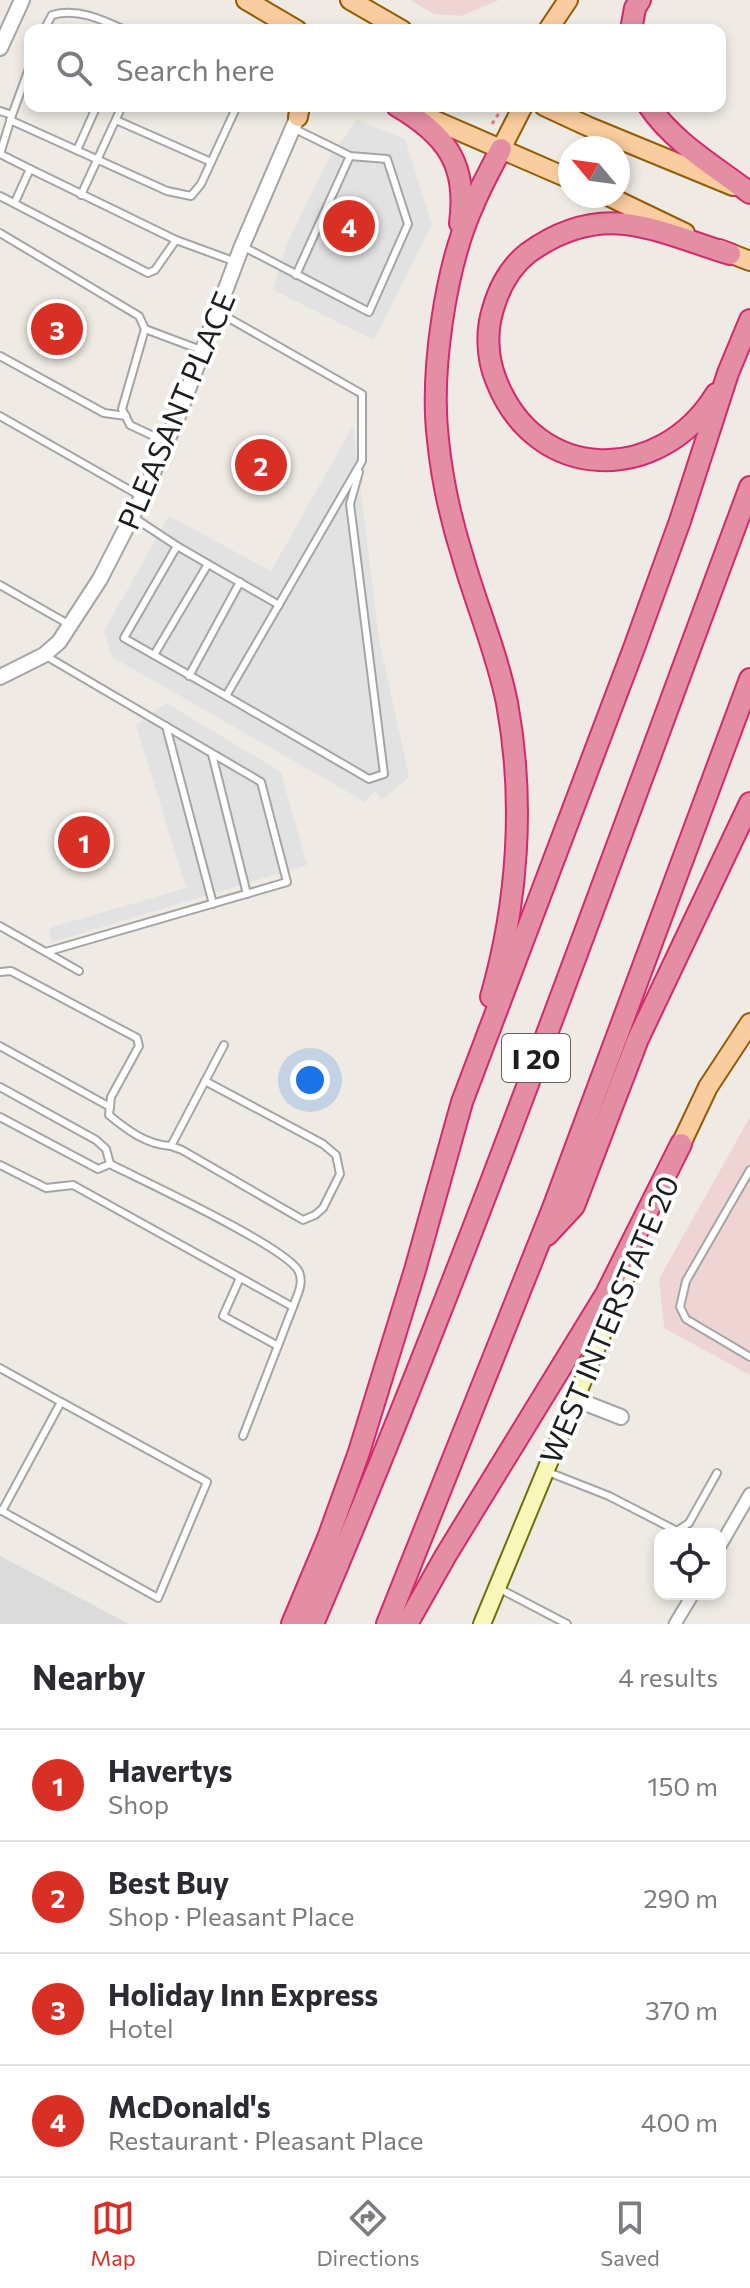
<!DOCTYPE html>
<html lang="en">
<head>
<meta charset="utf-8">
<style>
	:root { --surface:#fff; --page:#f7f7f7; --text:#2b2b33; --muted:#7c7c81; --line:#e1e1e2; --accent:#d93025 }
	body { margin:0; font-family:Commissioner,sans-serif; background:var(--page); color:var(--text) }
	.controls { position:absolute; right:24px; bottom:24px; display:grid; overflow:hidden; border-radius:16px; box-shadow:0 4px 12px #0003 }
	.controls button { width:72px; height:72px; display:grid; place-items:center; padding:0; border:0; border-bottom:2px solid var(--line); background:var(--surface); color:var(--text); font:40px sans-serif }
	.compass { position:absolute; left:558px; top:136px; width:72px; height:72px; border-radius:50%; background:var(--surface); box-shadow:0 4px 12px #0003; rotate:299deg }
	.you { position:absolute; left:310px; top:1080px; width:28px; height:28px; margin:-20px; border:6px solid #fff; border-radius:50%; background:#1a73e8; box-shadow:0 0 0 12px #1a73e833 }
	.badge { display:grid; place-items:center; width:52px; height:52px; border-radius:50%; background:var(--accent); color:#fff; font-size:26px; font-weight:700 }
	.pin { position:absolute; translate:-50% -50%; border:4px solid #fff; box-shadow:0 2px 8px #0006 }
	.list { margin:0; padding:0; list-style:none }
	h2 { display:flex; justify-content:space-between; align-items:center; height:104px; margin:0; padding:0 32px; font-size:34px }
	h2 small { font-size:26px; font-weight:400; color:var(--muted) }
	.list li { display:grid; grid-template-columns:52px 1fr auto; gap:24px; align-items:center; box-sizing:border-box; height:112px; padding:0 32px; border-top:2px solid var(--line) }
	.list b { display:block; font-size:30px; white-space:nowrap }
	.list p { margin:0; font-size:26px; white-space:nowrap; color:var(--muted) }
	.list em { font-size:26px; font-style:normal; color:var(--muted) }
	.icon { flex:none; width:44px; height:44px; fill:none; stroke:currentColor; stroke-width:2; stroke-linecap:round; stroke-linejoin:round }
	.map { position:relative; flex:none; width:750px; height:1624px; overflow:hidden }
	.search { position:absolute; background:var(--surface); box-shadow:0 4px 12px #0003; left:24px; right:24px; top:24px; height:88px; display:flex; align-items:center; gap:20px; box-sizing:border-box; padding:0 28px; border-radius:16px; color:var(--muted); font-size:30px }
	.sheet { height:552px; background:var(--surface) }
	nav { display:flex; justify-content:space-around; align-items:center; box-sizing:border-box; height:112px; border-top:2px solid var(--line); background:var(--surface); font-size:22px; color:var(--muted) }
	nav a { display:grid; justify-items:center; gap:4px }
	nav .on { color:var(--accent) }
	.map>svg:first-child { display:block }
	.residential { fill:#dcdbdb }
	.commercial { fill:#efd4d4 }
	.parking { fill:#e2e2e2 }
	.lines { fill:none; stroke-linecap:round; stroke-linejoin:round }
	.service-casing { stroke:#a5a5a5; stroke-width:10 }
	.minor-casing { stroke:#a5a5a5; stroke-width:15 }
	.tertiary-casing { stroke:#a5a5a5; stroke-width:18 }
	.secondary-casing { stroke:#6d7208; stroke-width:20 }
	.primary-casing { stroke:#945c04; stroke-width:22 }
	.motorway-casing { stroke:#d5296e; stroke-width:24 }
	.path { stroke:#f6746e; stroke-width:3; stroke-dasharray:4 4; stroke-linecap:butt }
	.service { stroke:#fff; stroke-width:6 }
	.minor { stroke:#fff; stroke-width:11 }
	.tertiary { stroke:#fff; stroke-width:14 }
	.secondary { stroke:#f8f7b9; stroke-width:16 }
	.primary { stroke:#f9cd9f; stroke-width:18 }
	.motorway { stroke:#e48ea3; stroke-width:20 }
	.labels { text-anchor:middle; dominant-baseline:central; stroke-width:8; stroke-linejoin:round; paint-order:stroke }
	.shield { fill:#fff; stroke:#626262; stroke-width:2 }
	.shield-label { font-size:28px; font-weight:bold; fill:#1e1e1e }
	.street-label { font-size:30px; fill:#1e1e1e; stroke:#fff }
</style>
</head>
<body>
<div class="map">
<svg width="750" height="1624" viewBox="0 0 750 1624">
	<rect width="100%" height="100%" fill="#efebe4"/>
	<path class="residential" d="M0,1556L129,1624H0Z"/>
	<g class="commercial">
		<path d="M410,0H499L461,16L434,14Z"/>
		<path d="M750,1117V1375L664,1328L659,1279Z"/>
	</g>
	<g class="parking">
		<path d="M357,120L405,139L432,225L374,340L273,290L287,244L330,156Z"/>
		<path d="M353,426L379,639L409,777L382,800L375,791L365,802L112,657L104,631L169,516L271,571Z"/>
		<path d="M166,703L281,772L307,865L52,942L49,928L186,888L136,725Z"/>
	</g>
	<g class="lines">
		<g class="service-casing">
			<g id="service">
				<path d="M44,30L52,15C78,8 101,19 125,30"/>
				<path d="M0,111L12,115L0,154L30,169"/>
				<path d="M12,115L30,66"/>
				<path d="M10,120L167,191L191,196L201,184L237,106"/>
				<path d="M116,120L211,162"/>
				<path d="M77,150L95,110L93,106"/>
				<path d="M81,195L122,106"/>
				<path d="M0,196L148,273L155,270L176,240L236,262"/>
				<path d="M15,202L30,169L176,240"/>
				<path d="M0,233L139,316L145,329L122,409L130,425L166,442"/>
				<path d="M242,246L369,312L408,224L387,159L350,156L293,128"/>
				<path d="M296,275L350,156"/>
				<path d="M145,329L201,350"/>
				<path d="M0,356L104,413L126,416"/>
				<path d="M0,416L142,497"/>
				<path d="M133,517L177,546L124,638L226,696L362,461V394L218,312"/>
				<path d="M177,546L279,605"/>
				<path d="M0,585L70,625"/>
				<path d="M154,655L208,564"/>
				<path d="M46,656L261,782L287,882L46,952"/>
				<path d="M189,676L240,582"/>
				<path d="M226,696L369,779L384,774L350,504L359,472"/>
				<path d="M166,726L213,904"/>
				<path d="M212,754L247,894"/>
				<path d="M0,926L79,971"/>
				<path d="M0,972L11,971L137,1038L139,1046L111,1097L109,1115C127,1130 147,1145 171,1146L224,1045"/>
				<path d="M0,1046L110,1107"/>
				<path d="M0,1087L96,1140L106,1149L110,1164"/>
				<path d="M0,1117L98,1169L110,1164C141,1180 289,1248 299,1272C304,1284 297,1295 293,1307"/>
				<path d="M171,1146L182,1150L303,1220L315,1215L323,1208L340,1174L336,1155L323,1144L205,1081"/>
				<path d="M0,1165L46,1188L73,1185L293,1307L243,1436"/>
				<path d="M750,1170L686,1281L680,1307L686,1319L750,1357"/>
				<path d="M240,1278L223,1316L278,1346"/>
				<path d="M0,1368L61,1402L2,1511L0,1510"/>
				<path d="M548,1472L609,1496L677,1531L689,1523L717,1473"/>
				<path d="M2,1511L158,1598L207,1482L61,1402"/>
				<path d="M500,1589L567,1624"/>
			</g>
		</g>
		<g class="minor-casing">
			<g id="minor">
				<path d="M720,1546L750,1494"/>
				<path d="M675,1624L693,1594"/>
			</g>
		</g>
		<g class="tertiary-casing">
			<g id="tertiary">
				<path d="M0,48L22,0"/>
				<path d="M0,677L44,655L59,642L100,579L142,497L178,416L242,246L301,109"/>
				<path d="M575,1399L621,1417"/>
			</g>
		</g>
		<g class="secondary-casing">
			<path id="secondary" d="M482,1624L633,1260"/>
		</g>
		<g class="primary-casing">
			<g id="primary">
				<path d="M246,0L297,30"/>
				<path d="M350,0L402,30"/>
				<path d="M548,30L568,0"/>
				<path d="M544,106L587,126L733,186"/>
				<path d="M411,110L570,179"/>
				<path d="M298,117L300,106"/>
				<path d="M501,149L523,106"/>
				<path d="M608,196L685,233"/>
				<path d="M719,249L750,261"/>
				<path d="M681,1144L708,1087L750,1023"/>
			</g>
		</g>
		<g class="motorway-casing">
			<g id="motorway">
				<path d="M631,30L635,8L640,0"/>
				<path d="M397,106C446,135 468,164 460,223"/>
				<path d="M649,106C673,142 716,167 750,193"/>
				<path d="M716,394C660,485 536,484 496,380C487,358 486,331 493,309C499,288 510,267 528,253C557,232 588,220 625,224C660,228 696,244 730,254"/>
				<path d="M491,997C518,902 525,800 507,703C497,653 477,607 463,558C451,520 442,480 438,440C430,374 445,269 472,208C480,188 491,168 501,149"/>
				<path d="M547,1235L574,1206L638,1039L750,803"/>
				<path d="M292,1624L328,1538L359,1452L415,1270L462,1102L634,648L680,521L728,373L750,320"/>
				<path d="M313,1624C472,1251 608,867 750,487"/>
				<path d="M387,1624L553,1208L750,679"/>
				<path d="M407,1624L446,1555L606,1294L681,1144"/>
			</g>
		</g>
		<path class="path" d="M492,124L503,107"/>
		<use href="#service" class="service"/>
		<use href="#minor" class="minor"/>
		<use href="#tertiary" class="tertiary"/>
		<use href="#secondary" class="secondary"/>
		<use href="#primary" class="primary"/>
		<use href="#motorway" class="motorway"/>
	</g>
	<g class="labels">
		<rect class="shield" x="502" y="1034" width="68" height="48" rx="6"/>
		<g class="shield-label">
			<text x="536" y="1058">I 20</text>
		</g>
		<g class="street-label">
			<text transform="translate(175 410) rotate(-67)">PLEASANT PLACE</text>
			<text transform="translate(608 1319) rotate(-67)">WEST INTERSTATE 20</text>
		</g>
	</g>
</svg>
<div class="controls">
<button><svg class="icon" aria-label="locate" viewBox="0 0 24 24"><circle cx="12" cy="12" r="6"/><path d="M12 2v4M12 18v4M2 12h4M18 12h4"/></svg></button>
</div>
<svg class="compass" viewBox="-18 -18 36 36"><path d="M0-13l5 13h-10z" fill="#e53935"/><path d="M0 13l5-13h-10z" fill="#7c7c81"/></svg>
<div class="you"></div>
<div class="pin badge" style="left:84px;top:842px">1</div>
<div class="pin badge" style="left:261px;top:465px">2</div>
<div class="pin badge" style="left:57px;top:329px">3</div>
<div class="pin badge" style="left:349px;top:226px">4</div>
<div class="search"><svg class="icon" aria-label="search" viewBox="0 0 24 24"><circle cx="10" cy="10" r="6"/><path d="M15 15l6 6"/></svg>Search here</div>
</div>
<section class="sheet">
<h2>Nearby<small>4 results</small></h2>
<ul class="list">
<li><span class="badge">1</span><div><b>Havertys</b><p>Shop</p></div><em>150 m</em></li>
<li><span class="badge">2</span><div><b>Best Buy</b><p>Shop · Pleasant Place</p></div><em>290 m</em></li>
<li><span class="badge">3</span><div><b>Holiday Inn Express</b><p>Hotel</p></div><em>370 m</em></li>
<li><span class="badge">4</span><div><b>McDonald's</b><p>Restaurant · Pleasant Place</p></div><em>400 m</em></li>
</ul>
</section>
<nav>
<a class="on"><svg class="icon" aria-label="map" viewBox="0 0 24 24"><path d="M3 6l6-2 6 2 6-2v14l-6 2-6-2-6 2zM9 4v14M15 6v14"/></svg>Map</a>
<a><svg class="icon" aria-label="directions" viewBox="0 0 24 24"><path d="M12 3l9 9-9 9-9-9zM9 14v-3h6M13 9l2 2-2 2"/></svg>Directions</a>
<a><svg class="icon" aria-label="saved" viewBox="0 0 24 24"><path d="M7 4h10v16l-5-4-5 4z"/></svg>Saved</a>
</nav>
</body>
</html>
